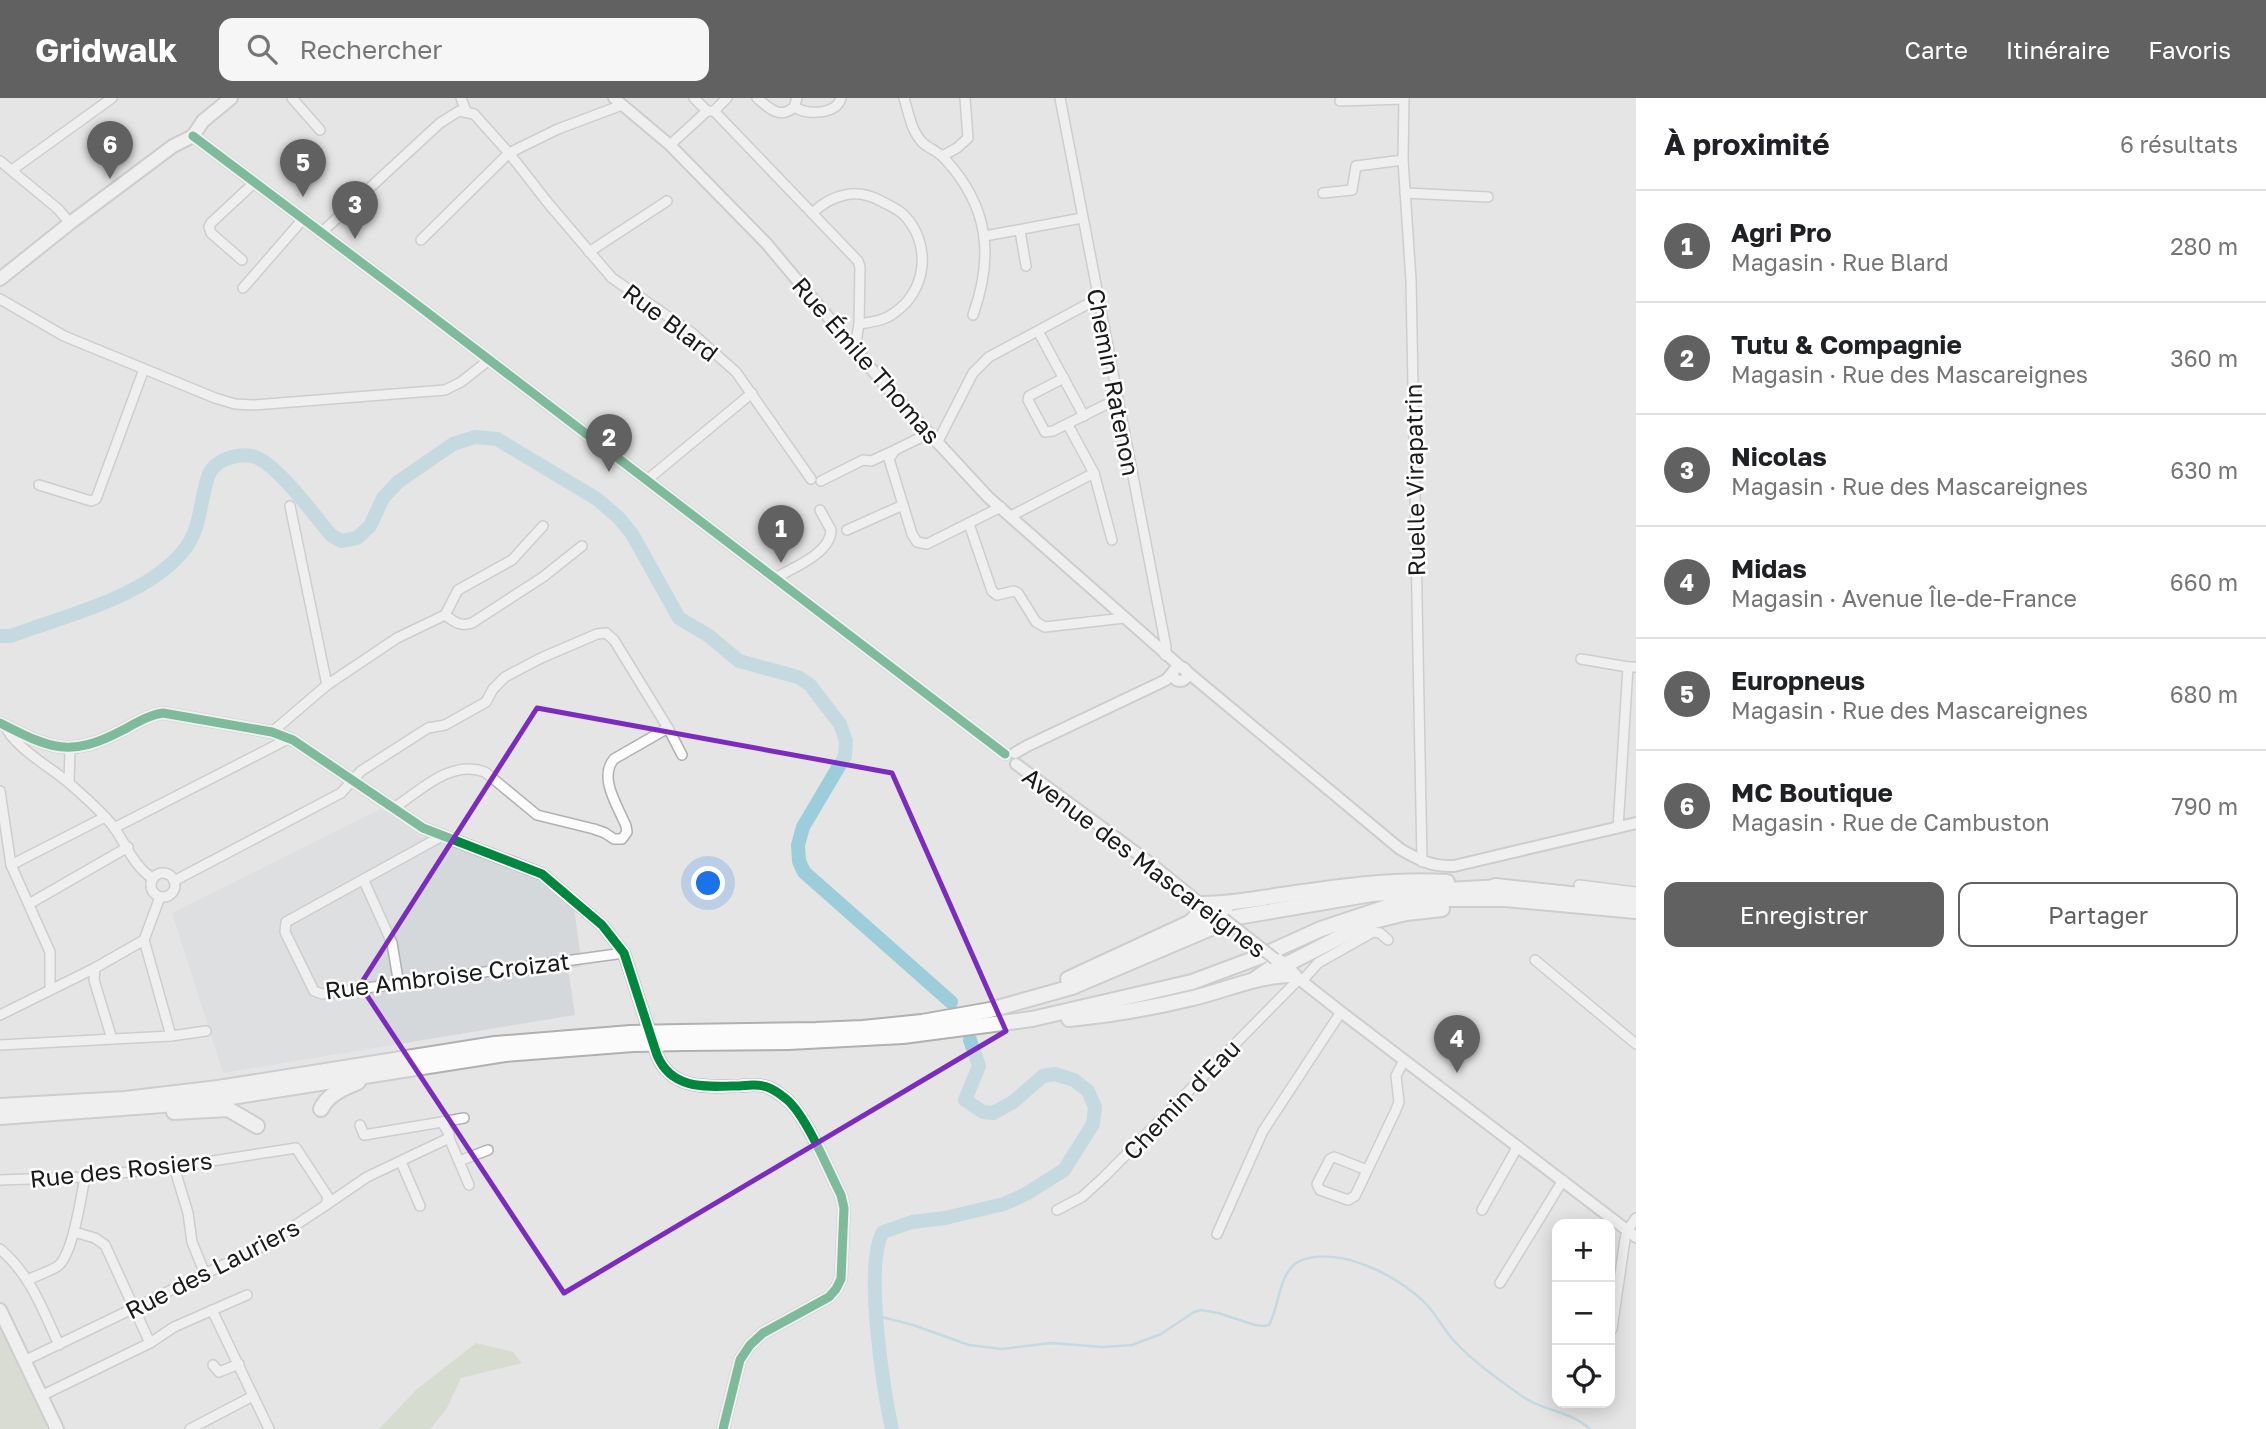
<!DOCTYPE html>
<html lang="fr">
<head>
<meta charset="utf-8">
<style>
	:root { --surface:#fff; --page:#f6f6f6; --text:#202124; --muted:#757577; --line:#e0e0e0; --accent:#616162 }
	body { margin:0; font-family:"Golos Text",sans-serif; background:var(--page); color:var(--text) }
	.controls { position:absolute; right:21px; bottom:21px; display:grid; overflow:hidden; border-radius:14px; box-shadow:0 4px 18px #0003 }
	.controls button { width:63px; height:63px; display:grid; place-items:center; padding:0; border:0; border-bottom:2px solid var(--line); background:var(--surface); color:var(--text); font:35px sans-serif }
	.you { position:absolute; left:709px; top:786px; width:24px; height:24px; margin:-18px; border:5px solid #fff; border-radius:50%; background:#1a73e8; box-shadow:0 0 0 10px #1a73e833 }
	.badge { display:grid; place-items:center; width:46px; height:46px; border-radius:50%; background:var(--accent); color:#fff; font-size:23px; font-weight:700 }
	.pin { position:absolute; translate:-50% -58px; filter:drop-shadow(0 2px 4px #0008) }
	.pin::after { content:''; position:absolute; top:37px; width:24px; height:21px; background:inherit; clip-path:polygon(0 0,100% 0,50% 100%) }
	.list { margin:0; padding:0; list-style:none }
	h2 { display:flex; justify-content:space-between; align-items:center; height:91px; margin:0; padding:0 28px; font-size:30px }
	h2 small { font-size:23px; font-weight:400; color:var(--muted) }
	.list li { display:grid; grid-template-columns:46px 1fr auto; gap:21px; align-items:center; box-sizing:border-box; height:112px; padding:0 28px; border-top:2px solid var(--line) }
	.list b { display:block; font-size:26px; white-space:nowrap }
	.list p { margin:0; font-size:23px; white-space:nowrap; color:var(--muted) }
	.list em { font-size:23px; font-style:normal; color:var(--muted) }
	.actions { display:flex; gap:14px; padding:21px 28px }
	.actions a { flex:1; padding:16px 0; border:2px solid var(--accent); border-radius:14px; text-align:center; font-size:24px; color:var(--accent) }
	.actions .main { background:var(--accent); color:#fff }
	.icon { flex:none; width:38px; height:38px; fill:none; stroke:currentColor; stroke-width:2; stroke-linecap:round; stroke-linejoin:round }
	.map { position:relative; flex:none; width:1636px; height:1331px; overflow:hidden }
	header { display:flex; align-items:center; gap:42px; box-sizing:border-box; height:98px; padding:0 35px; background:var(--accent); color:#fff }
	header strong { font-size:33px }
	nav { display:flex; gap:38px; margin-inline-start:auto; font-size:24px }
	.search { width:490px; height:63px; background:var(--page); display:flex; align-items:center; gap:18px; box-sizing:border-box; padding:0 24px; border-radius:14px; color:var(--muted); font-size:26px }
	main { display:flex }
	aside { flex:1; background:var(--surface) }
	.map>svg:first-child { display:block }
	.built { fill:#d4d8db }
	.green { fill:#c7d0ba }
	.forest { fill:#c5d1b5 }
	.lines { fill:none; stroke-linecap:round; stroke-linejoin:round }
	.stream { stroke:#9ccdda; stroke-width:2.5 }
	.river { stroke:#9ccdda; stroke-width:14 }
	.minor-casing { stroke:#b0b0b0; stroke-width:12 }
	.tertiary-casing { stroke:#b0b0b0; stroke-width:14 }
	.secondary-casing { stroke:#b0b0b0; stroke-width:16 }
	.trunk-casing { stroke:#b0b0b0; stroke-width:18 }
	.minor { stroke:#fbfbfb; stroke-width:9 }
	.tertiary { stroke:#fbfbfb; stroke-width:10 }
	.secondary { stroke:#fbfbfb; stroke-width:12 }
	.trunk { stroke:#fbfbfb; stroke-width:14 }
	.tertiary-bridge-casing { stroke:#b0b0b0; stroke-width:14; stroke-linecap:butt }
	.trunk-bridge-casing { stroke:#b0b0b0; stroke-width:18; stroke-linecap:butt }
	.tertiary-bridge { stroke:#fbfbfb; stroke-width:10 }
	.trunk-bridge { stroke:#fbfbfb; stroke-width:14 }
	.cycleway-casing { stroke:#fff; stroke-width:13 }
	.cycleway { stroke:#00873e; stroke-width:9 }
	.marked { fill:none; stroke:#7b2cbf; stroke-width:5; stroke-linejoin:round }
	.labels { text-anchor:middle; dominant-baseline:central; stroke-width:5; stroke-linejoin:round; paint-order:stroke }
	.street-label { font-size:24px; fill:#1a1a1b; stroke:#fff }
</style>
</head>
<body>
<header>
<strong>Gridwalk</strong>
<div class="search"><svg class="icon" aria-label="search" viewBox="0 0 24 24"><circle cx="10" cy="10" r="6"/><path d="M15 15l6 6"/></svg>Rechercher</div>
<nav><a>Carte</a><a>Itinéraire</a><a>Favoris</a></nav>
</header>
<main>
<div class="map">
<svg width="1636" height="1331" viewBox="0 0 1636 1331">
	<rect width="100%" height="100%" fill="#e5e5e5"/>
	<path class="built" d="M381,711L419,734L535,779L574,810L582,868L568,871L575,917L223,975L172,815Z"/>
	<path class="green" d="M0,1226L49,1328L46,1331H0Z"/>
	<path class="forest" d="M476,1245L513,1254L522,1265L461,1280L446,1312L430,1331H379L416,1292Z"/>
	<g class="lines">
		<path class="stream" d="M878,1218L913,1227L969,1247L1001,1251L1051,1245L1103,1249L1132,1247L1161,1236L1194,1214L1201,1212L1218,1215L1255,1227L1264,1228L1269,1227C1280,1208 1278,1171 1302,1162C1341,1148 1401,1179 1427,1207C1438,1219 1445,1234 1456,1245C1474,1264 1498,1281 1519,1296C1541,1313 1569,1312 1590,1331"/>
		<g class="river">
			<path d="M0,538H11C64,518 134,502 175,462C203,435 197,413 208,379C210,371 218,364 226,361C234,358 244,356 252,358C275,363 314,417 331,437L341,443L357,440L370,428L383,400L398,384L453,346L475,339L497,341L597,401L619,420L632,436L679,520L709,538L739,563L798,579L810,587L840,626L846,643L845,658L803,729L798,747L799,763L804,774L813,782L951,904"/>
			<path d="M892,1331C883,1292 864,1166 883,1134L912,1124L945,1120L1004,1106L1026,1096L1064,1072L1093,1026L1095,1009L1088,993L1074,982L1055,976L1043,978L1013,1004L993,1015L983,1014L965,1002L979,968L970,942"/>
		</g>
		<g class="minor-casing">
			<g id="minor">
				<path d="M292,0L320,32"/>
				<path d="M461,0L466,13"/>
				<path d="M694,0L707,13"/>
				<path d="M757,0C769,10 780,22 794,9L797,0"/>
				<path d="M904,0C909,16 911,33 923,45C930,51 939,54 945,61C989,109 994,158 973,217"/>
				<path d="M1060,0L1166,549L1165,557"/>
				<path d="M1404,0L1403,62L1411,182L1422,764"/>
				<path d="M1340,3L1404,1"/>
				<path d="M794,9C808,17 836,17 841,0"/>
				<path d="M714,13L858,163L860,169L859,226L855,251"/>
				<path d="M670,47L707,13H714L727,0"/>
				<path d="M942,58L957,50L968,40L965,0"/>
				<path d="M0,63L58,111L70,125"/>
				<path d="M12,72L112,0"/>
				<path d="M1323,95L1352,92L1356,68L1403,62"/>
				<path d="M1405,95L1488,99"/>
				<path d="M812,115C821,107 833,99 845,97C857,94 870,97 881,103C888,107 898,111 904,117C932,146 927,193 894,215C884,223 871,224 859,226"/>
				<path d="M1020,133L1026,168"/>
				<path d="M322,134L440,25L459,13L474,16L509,55L548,105L612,180L692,235L736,274L811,381"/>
				<path d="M985,138L1082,120"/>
				<path d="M421,142L509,55L558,31L622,7"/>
				<path d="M589,154L667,103"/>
				<path d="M242,162L211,135L209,129L211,125L255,84"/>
				<path d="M243,190L304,120"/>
				<path d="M0,201L64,238L215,300L235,306L253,307L445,292L461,284L489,262"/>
				<path d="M1038,233L1084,318"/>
				<path d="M1064,280L1029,298L1028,302L1045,334L1053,333L1117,301"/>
				<path d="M1068,327L1094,375L1112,442"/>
				<path d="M928,336L895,352L889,361L912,436L917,444L927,446L1001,409"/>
				<path d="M937,345L973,275L989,259L1097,201"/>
				<path d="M647,382L752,295"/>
				<path d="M821,383L863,362L871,363L893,353"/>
				<path d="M39,387L91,403L96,401L144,271"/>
				<path d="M290,408L327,587"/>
				<path d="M1011,418L1094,375"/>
				<path d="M969,426L992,493L997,497L1014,493L1018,495L1036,524L1045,529L1124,520"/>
				<path d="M847,432L903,407"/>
				<path d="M775,480C793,470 831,455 831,432L820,412"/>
				<path d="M445,517C455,524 460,529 472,525L543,479L582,448"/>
				<path d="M1581,561L1628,569"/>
				<path d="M5,627C13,649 52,670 70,686C85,699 101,713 113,728C126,746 133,767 152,780"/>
				<path d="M272,634L327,587L397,540L445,517L458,492L512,462L543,428"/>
				<path d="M69,685L70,651"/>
				<path d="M0,693L11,767L50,854V892"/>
				<path d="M394,710C421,692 451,661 485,674L537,717L594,731L605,735L614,741H622L627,734L626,728C618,708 598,680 614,661L668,630"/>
				<path d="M114,730L290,640"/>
				<path d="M1618,730L1628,569H1636"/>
				<path d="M442,738L286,824L285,834L314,893L322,896L624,855"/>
				<path d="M11,767L105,719"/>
				<circle cx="163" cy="787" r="12"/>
				<path d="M174,783L341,695L361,673L428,630L445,627L486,604L493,591L505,579L541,560L597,536L606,535L614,542L668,630L682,657"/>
				<path d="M364,783L392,845L399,887"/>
				<path d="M1579,787L1636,794"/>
				<path d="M29,806L128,749"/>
				<path d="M144,842L171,938"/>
				<path d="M1535,862L1636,946"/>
				<path d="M95,870L94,882L112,941"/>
				<path d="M1302,883L1318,865L1373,834L1380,835L1388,842"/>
				<path d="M0,917L95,870L144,842L160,799"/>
				<path d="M0,947L171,938L206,933"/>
				<path d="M442,1024L464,1020"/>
				<path d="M449,1040L469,1087"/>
				<path d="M459,1063L488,1052"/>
				<path d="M401,1064L420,1108"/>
				<path d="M174,1069L188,1115L192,1144L205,1176"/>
				<path d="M1367,1072L1334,1059L1330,1061L1317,1086L1320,1092L1348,1102L1355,1098L1395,1014L1399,1004L1396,978L1404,962"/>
				<path d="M0,1082L85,1079L174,1069L296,1050L328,1099L326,1107L267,1146L24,1263"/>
				<path d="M326,1107L367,1079L449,1040V1036L442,1024L364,1037L360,1027"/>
				<path d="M1057,1112L1082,1099L1105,1078L1299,881"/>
				<path d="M1482,1112L1518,1048"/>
				<path d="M74,1134L95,1140L105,1147L150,1245"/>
				<path d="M1217,1136L1263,1033L1341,914"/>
				<path d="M0,1151C30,1176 43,1212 59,1247"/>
				<path d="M28,1182C37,1177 49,1174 58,1168C73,1156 81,1099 85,1079"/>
				<path d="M1500,1185L1563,1082"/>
				<path d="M212,1212L269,1331"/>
				<path d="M1612,1231L1625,1141L1627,1133L1636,1120"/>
				<path d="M213,1267L219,1274L239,1266"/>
				<path d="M41,1298L150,1245L174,1229L247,1197"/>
				<path d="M190,1331L253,1298"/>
			</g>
		</g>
		<g class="tertiary-casing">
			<g id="tertiary">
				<path d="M614,0L670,47L766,145L890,293L988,399L1182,570"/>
				<path d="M193,38L407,199L1005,656"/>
				<circle cx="1180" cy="576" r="7"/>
				<path d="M1185,572L1400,751C1419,762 1432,769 1454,768L1636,725"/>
				<path d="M0,625C51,651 70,660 123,632C136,625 149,617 163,615L272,634L293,642L423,730L542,776L602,827L624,855L657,957C671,991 704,989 735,988C746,988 756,985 767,989C773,991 780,996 785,1000C806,1016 828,1072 841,1097L844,1110L841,1181L836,1191L829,1199L763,1235L750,1247L740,1262L723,1331"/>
				<path d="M1015,655L1027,648L1166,582L1173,574"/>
				<path d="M1016,666L1149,764L1207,811"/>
				<path d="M1288,868L1299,881L1341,914L1636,1139"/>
			</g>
		</g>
		<g class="secondary-casing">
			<g id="secondary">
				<path d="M0,181L70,125L173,48L193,38L203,23L231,0"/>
				<path d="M0,1212L57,1331"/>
			</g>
		</g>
		<g class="trunk-casing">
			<g id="trunk">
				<path d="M1495,788L1636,803"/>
				<path d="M1191,824L1200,814L1203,806C1234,806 1259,800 1289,796C1342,788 1393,781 1447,784"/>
				<path d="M1068,881L1191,824L1206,819L1221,818L1226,810"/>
				<path d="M1255,881L1274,868L1275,861L1283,867L1289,865L1370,824L1406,815L1442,811"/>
				<path d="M1069,921C1111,917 1152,910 1193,900C1226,892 1256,878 1289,877"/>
				<path d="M682,934L816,932L863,930L922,924L990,912L1072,889L1237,819L1372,796L1502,789"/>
				<path d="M683,945L788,944L903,938L1032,921L1192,884L1259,859L1321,831L1396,806L1445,801H1505L1636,813"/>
				<path d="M0,1008L125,1001L218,990L495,946L631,935"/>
				<path d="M321,1011C328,996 344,990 358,984"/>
				<path d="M174,1014L228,1011L257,1028"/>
				<path d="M0,1019L163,1007L231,999L505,956L633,946"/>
			</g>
		</g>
		<use href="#minor" class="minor"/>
		<use href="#tertiary" class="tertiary"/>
		<use href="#secondary" class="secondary"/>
		<use href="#trunk" class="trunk"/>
		<g class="tertiary-bridge-casing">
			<path id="tertiary-bridge" d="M1224,821L1275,861"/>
		</g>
		<g class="trunk-bridge-casing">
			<g id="trunk-bridge">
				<path d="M631,935L682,934"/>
				<path d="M633,946L683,945"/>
			</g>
		</g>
		<use href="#tertiary-bridge" class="tertiary-bridge"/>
		<use href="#trunk-bridge" class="trunk-bridge"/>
		<g class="cycleway-casing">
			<g id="cycleway">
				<path d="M193,38L407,199L1005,656"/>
				<path d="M0,625C51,651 70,660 123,632C136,625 149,617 163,615L272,634L293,642L423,730L542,776L602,827L624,855L657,957C671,991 704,989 735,988C746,988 756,985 767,989C773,991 780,996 785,1000C806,1016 828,1072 841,1097L844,1110L841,1181L836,1191L829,1199L763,1235L750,1247L740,1262L723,1331"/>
			</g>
		</g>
		<use href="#cycleway" class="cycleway"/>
	</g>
	<path d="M0 0H1636V1331H0ZM537,610L892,675L1006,933L564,1195L360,887Z" fill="#e5e5e5" fill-opacity=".55" fill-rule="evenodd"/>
	<path class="marked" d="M537,610L892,675L1006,933L564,1195L360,887Z"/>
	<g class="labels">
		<g class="street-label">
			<text transform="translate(671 224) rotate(37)">Rue Blard</text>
			<text transform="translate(867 262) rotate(49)">Rue Émile Thomas</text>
			<text transform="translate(1114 284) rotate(79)">Chemin Ratenon</text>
			<text transform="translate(1414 382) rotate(-91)">Ruelle Virapatrin</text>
			<text transform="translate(1145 764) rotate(37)">Avenue des Mascareignes</text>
			<text transform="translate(447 877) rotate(-7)">Rue Ambroise Croizat</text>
			<text transform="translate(1181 1001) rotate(-46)">Chemin d'Eau</text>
			<text transform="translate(121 1071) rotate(-6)">Rue des Rosiers</text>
			<text transform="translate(212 1170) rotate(-27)">Rue des Lauriers</text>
		</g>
	</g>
</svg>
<div class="controls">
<button>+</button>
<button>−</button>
<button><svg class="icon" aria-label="locate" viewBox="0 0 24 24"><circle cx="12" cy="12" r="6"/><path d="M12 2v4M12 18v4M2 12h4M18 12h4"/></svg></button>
</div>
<div class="you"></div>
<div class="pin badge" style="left:781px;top:465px">1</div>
<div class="pin badge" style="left:609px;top:374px">2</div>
<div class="pin badge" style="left:355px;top:141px">3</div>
<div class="pin badge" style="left:1457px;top:975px">4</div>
<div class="pin badge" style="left:303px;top:99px">5</div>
<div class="pin badge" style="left:110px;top:81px">6</div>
</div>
<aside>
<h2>À proximité<small>6 résultats</small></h2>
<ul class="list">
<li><span class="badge">1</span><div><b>Agri Pro</b><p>Magasin · Rue Blard</p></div><em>280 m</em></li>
<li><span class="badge">2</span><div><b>Tutu &amp; Compagnie</b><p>Magasin · Rue des Mascareignes</p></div><em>360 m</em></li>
<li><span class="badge">3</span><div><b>Nicolas</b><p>Magasin · Rue des Mascareignes</p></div><em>630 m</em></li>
<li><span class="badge">4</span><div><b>Midas</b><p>Magasin · Avenue Île-de-France</p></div><em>660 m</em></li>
<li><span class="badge">5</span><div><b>Europneus</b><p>Magasin · Rue des Mascareignes</p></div><em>680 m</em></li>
<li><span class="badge">6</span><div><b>MC Boutique</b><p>Magasin · Rue de Cambuston</p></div><em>790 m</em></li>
</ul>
<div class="actions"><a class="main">Enregistrer</a><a>Partager</a></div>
</aside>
</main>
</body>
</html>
